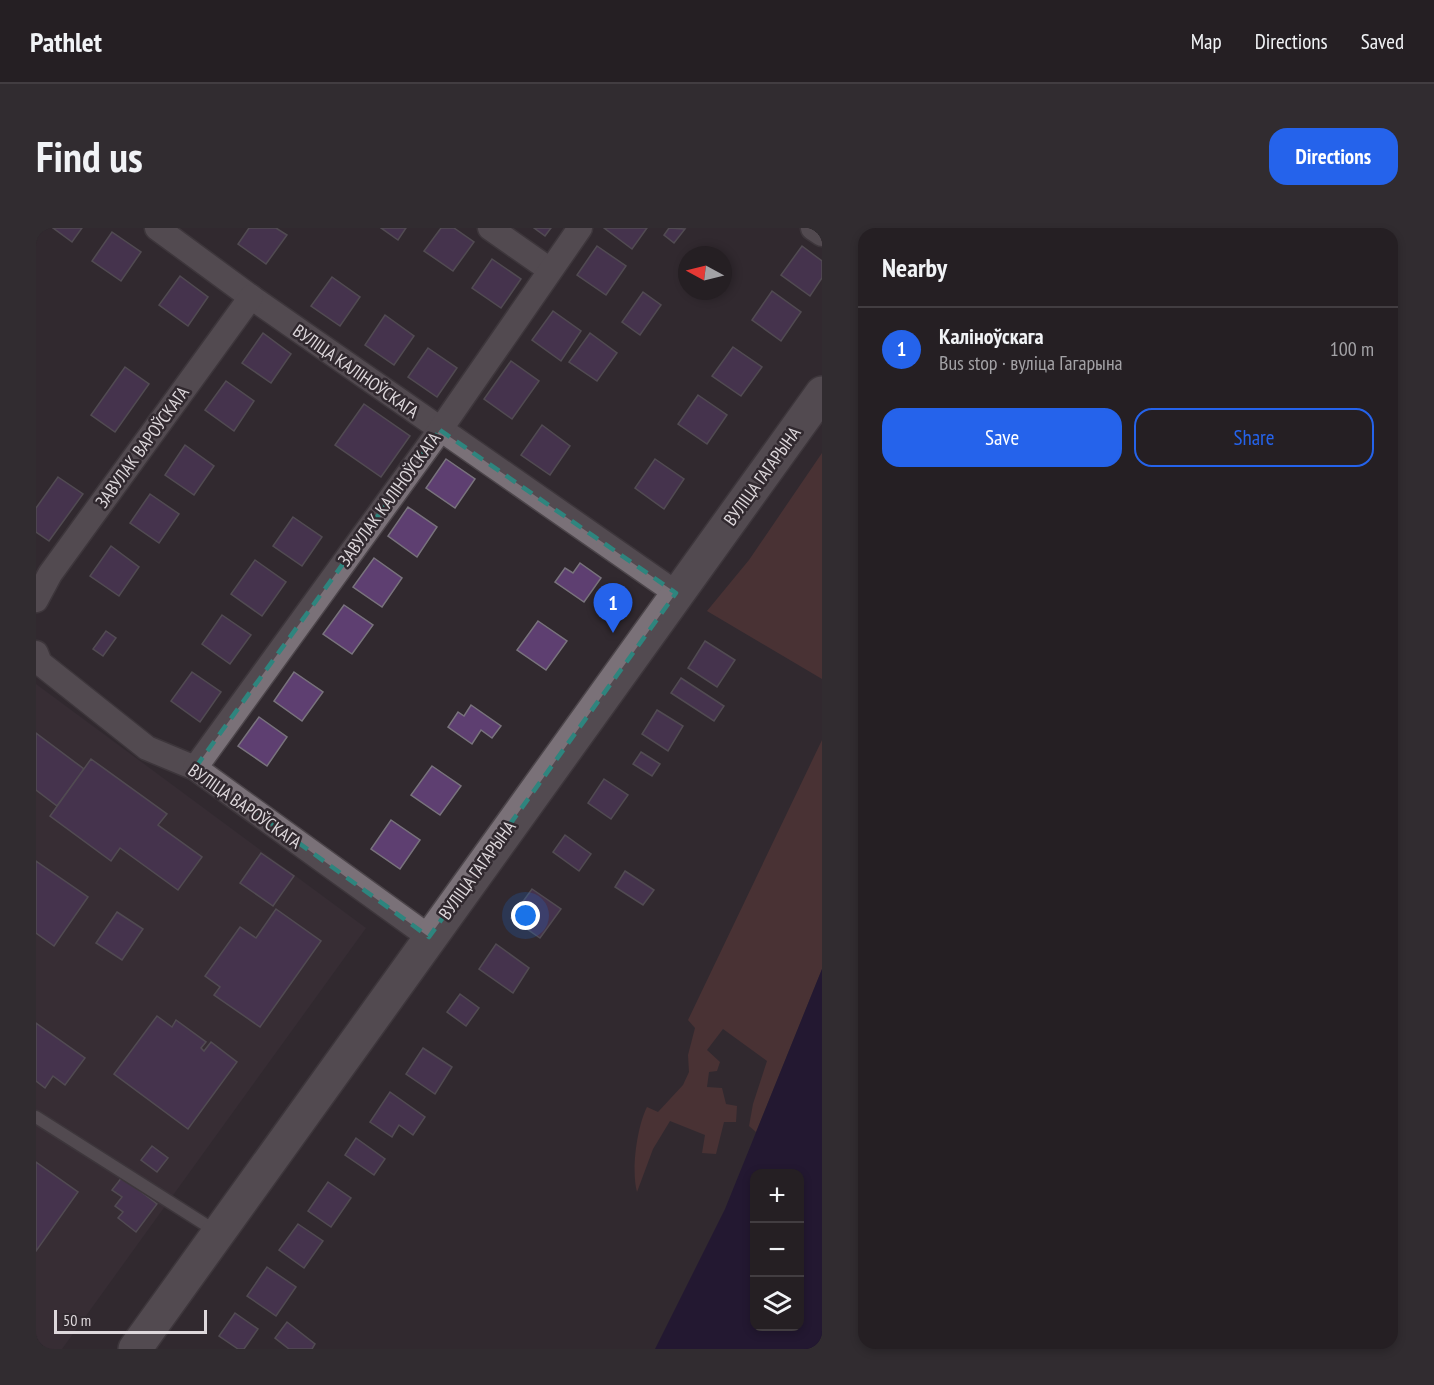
<!DOCTYPE html>
<html lang="en">
<head>
<meta charset="utf-8">
<style>
	:root { --surface:#251f23; --page:#312c30; --text:#f1f3f6; --muted:#a3a2a6; --line:#423d41; --accent:#2563eb }
	body { margin:0; font-family:"PT Sans Narrow",sans-serif; background:var(--page); color:var(--text) }
	.controls { position:absolute; right:18px; bottom:18px; display:grid; overflow:hidden; border-radius:12px; box-shadow:0 3px 9px #0003 }
	.controls button { width:54px; height:54px; display:grid; place-items:center; padding:0; border:0; border-bottom:2px solid var(--line); background:var(--surface); color:var(--text); font:30px sans-serif }
	.compass { position:absolute; left:642px; top:18px; width:54px; height:54px; border-radius:50%; background:var(--surface); box-shadow:0 3px 9px #0003; rotate:277deg }
	.scale { position:absolute; left:18px; bottom:15px; width:153px; box-sizing:border-box; padding-left:6px; border:3px solid #ddd7db; border-top:0; font-size:16px; line-height:21px; white-space:nowrap; color:#ddd7db; -webkit-text-stroke:4px #31292f; paint-order:stroke }
	.you { position:absolute; left:490px; top:688px; width:21px; height:21px; margin:-15px; border:4px solid #fff; border-radius:50%; background:#1a73e8; box-shadow:0 0 0 9px #1a73e833 }
	.badge { display:grid; place-items:center; width:39px; height:39px; border-radius:50%; background:var(--accent); color:#fff; font-size:20px; font-weight:700 }
	.pin { position:absolute; translate:-50% -50px; filter:drop-shadow(0 2px 3px #0008) }
	.pin::after { content:''; position:absolute; top:32px; width:21px; height:18px; background:inherit; clip-path:polygon(0 0,100% 0,50% 100%) }
	.list { margin:0; padding:0; list-style:none }
	h2 { display:flex; justify-content:space-between; align-items:center; height:78px; margin:0; padding:0 24px; font-size:26px }
	h2 small { font-size:20px; font-weight:400; color:var(--muted) }
	.list li { display:grid; grid-template-columns:39px 1fr auto; gap:18px; align-items:center; box-sizing:border-box; height:84px; padding:0 24px; border-top:2px solid var(--line) }
	.list b { display:block; font-size:22px; white-space:nowrap }
	.list p { margin:0; font-size:20px; white-space:nowrap; color:var(--muted) }
	.list em { font-size:20px; font-style:normal; color:var(--muted) }
	.actions { display:flex; gap:12px; padding:18px 24px }
	.actions a { flex:1; padding:14px 0; border:2px solid var(--accent); border-radius:18px; text-align:center; font-size:21px; color:var(--accent) }
	.actions .main { background:var(--accent); color:#fff }
	.icon { flex:none; width:33px; height:33px; fill:none; stroke:currentColor; stroke-width:2; stroke-linecap:round; stroke-linejoin:round }
	.map { position:relative; flex:none; width:786px; height:1121px; overflow:hidden; border-radius:18px }
	header { display:flex; align-items:center; gap:36px; box-sizing:border-box; height:84px; padding:0 30px; background:var(--surface); border-bottom:2px solid var(--line) }
	header strong { font-size:28px }
	nav { display:flex; gap:33px; margin-inline-start:auto; font-size:21px }
	.intro { display:flex; align-items:center; justify-content:space-between; box-sizing:border-box; height:144px; padding:0 36px }
	h1 { margin:0; font-size:42px }
	.button { padding:15px 27px; border-radius:18px; background:var(--accent); color:#fff; font-size:21px; font-weight:700 }
	main { display:flex; gap:36px; padding:0 36px }
	aside { flex:1; background:var(--surface); border-radius:18px; box-shadow:0 3px 9px #0003 }
	.map>svg:first-child { display:block }
	.built { fill:#3e313b }
	.green { fill:#663c3b }
	.water { fill:#120334; fill-rule:evenodd }
	.building { fill:#5e3f71; stroke:#79737d; stroke-width:1.5 }
	.lines { fill:none; stroke-linecap:round; stroke-linejoin:round }
	.lane-casing { stroke:#4c454a; stroke-width:15 }
	.street-casing { stroke:#4c454a; stroke-width:27 }
	.secondary-casing { stroke:#4c454a; stroke-width:36 }
	.lane { stroke:#7a7178; stroke-width:12 }
	.street { stroke:#7a7178; stroke-width:24 }
	.secondary { stroke:#7a7178; stroke-width:33 }
	.marked { fill:none; stroke:#2e857e; stroke-width:4.5; stroke-dasharray:12 8; stroke-linejoin:round }
	.labels { text-anchor:middle; dominant-baseline:central; stroke-width:5; stroke-linejoin:round; paint-order:stroke }
	.street-label { font-size:18px; fill:#ddd7db; stroke:#31292f }
</style>
</head>
<body>
<header>
<strong>Pathlet</strong>
<nav><a>Map</a><a>Directions</a><a>Saved</a></nav>
</header>
<div class="intro"><h1>Find us</h1><a class="button">Directions</a></div>
<main>
<div class="map">
<svg width="786" height="1121" viewBox="0 0 786 1121">
	<rect width="100%" height="100%" fill="#31292f"/>
	<path class="built" d="M0,456L330,700L26,1121H0Z"/>
	<g class="green">
		<path d="M786,225V451L671,383L713,332Z"/>
		<path d="M786,512V741L720,904L713,898L717,876L731,833L687,801L671,822L684,834L681,843L673,844L671,859L686,860L690,876L701,878L700,894H688L680,926L666,925L669,907L634,893L617,921L601,964C595,942 601,899 611,879L622,884L647,857L653,844L652,827L659,800L652,792Z"/>
	</g>
	<path class="water" d="M786,741V1121H619L689,981ZM718,946H764V1098H718Z"/>
	<g class="building">
		<path d="M17,0H46L36,14Z"/>
		<path d="M213,0H240L251,7L230,36L202,16Z"/>
		<path d="M345,0H370L362,12Z"/>
		<path d="M405,0H418L438,14L417,43L388,23Z"/>
		<path d="M498,0H515L509,8Z"/>
		<path d="M568,0H611L596,21Z"/>
		<path d="M633,0L649,1L638,15L628,7Z"/>
		<path d="M76,4L105,24L85,53L56,33Z"/>
		<path d="M561,18L590,38L570,67L541,47Z"/>
		<path d="M766,18L786,33V50L774,68L745,47Z"/>
		<path d="M456,31L485,51L465,80L436,60Z"/>
		<path d="M144,48L172,69L152,98L123,77Z"/>
		<path d="M296,49L324,69L304,98L275,78Z"/>
		<path d="M736,63L765,84L745,113L716,92Z"/>
		<path d="M607,64L625,77L604,107L586,94Z"/>
		<path d="M517,83L545,103L525,133L496,112Z"/>
		<path d="M349,87L378,108L358,137L329,117Z"/>
		<path d="M227,105L255,126L235,155L206,135Z"/>
		<path d="M554,105L581,125L561,153L533,134Z"/>
		<path d="M697,119L726,139L705,168L676,148Z"/>
		<path d="M392,120L421,140L401,169L372,149Z"/>
		<path d="M475,133L503,153L476,191L448,171Z"/>
		<path d="M89,139L113,156L79,204L55,187Z"/>
		<path d="M190,153L218,173L198,203L169,182Z"/>
		<path d="M662,167L691,187L671,216L642,196Z"/>
		<path d="M328,176L374,208L345,249L299,217Z"/>
		<path d="M506,197L534,218L514,247L485,227Z"/>
		<path d="M149,217L178,238L158,267L129,247Z"/>
		<path d="M410,231L439,251L419,280L390,260Z"/>
		<path d="M619,231L648,251L628,281L599,260Z"/>
		<path d="M22,249L47,266L13,313L0,304V280Z"/>
		<path d="M114,266L143,286L123,315L94,295Z"/>
		<path d="M372,279L401,299L381,329L352,308Z"/>
		<path d="M257,289L286,309L266,338L237,318Z"/>
		<path d="M75,318L103,339L83,368L54,348Z"/>
		<path d="M338,330L366,350L346,379L317,359Z"/>
		<path d="M219,332L250,354L226,388L195,366Z"/>
		<path d="M544,335L565,350L548,374L519,354L529,340L537,345Z"/>
		<path d="M308,377L337,397L316,426L287,406Z"/>
		<path d="M186,387L215,407L194,436L166,416Z"/>
		<path d="M502,393L531,413L510,442L481,422Z"/>
		<path d="M70,403L80,410L67,428L57,421Z"/>
		<path d="M669,413L699,432L681,459L652,440Z"/>
		<path d="M156,444L185,464L164,494L135,473Z"/>
		<path d="M258,444L287,464L266,493L238,473Z"/>
		<path d="M645,450L688,478L678,493L635,465Z"/>
		<path d="M435,477L465,498L456,510L445,502L436,516L412,499L422,484L428,488Z"/>
		<path d="M621,482L647,498L632,523L606,506Z"/>
		<path d="M223,489L251,509L231,538L202,518Z"/>
		<path d="M0,505L48,541L21,578L0,562Z"/>
		<path d="M605,524L624,536L616,548L597,536Z"/>
		<path d="M55,531L131,586L122,597L166,629L142,662L84,620L75,633L14,588Z"/>
		<path d="M396,538L425,558L404,587L375,567Z"/>
		<path d="M568,551L592,567L575,591L552,575Z"/>
		<path d="M355,592L384,612L364,641L335,621Z"/>
		<path d="M529,607L555,626L543,643L517,624Z"/>
		<path d="M225,625L258,648L237,678L204,655Z"/>
		<path d="M0,633L52,669L18,718L0,705Z"/>
		<path d="M589,643L618,662L607,677L579,659Z"/>
		<path d="M496,661L525,681L504,710L475,690Z"/>
		<path d="M240,681L285,713L224,799L178,767L184,759L169,748L204,699L220,710Z"/>
		<path d="M81,684L107,701L86,732L60,715Z"/>
		<path d="M460,716L493,740L477,765L443,741Z"/>
		<path d="M424,766L443,780L430,798L411,784Z"/>
		<path d="M121,788L136,799L140,792L170,814L165,820L168,823L175,814L201,834L152,901L78,846Z"/>
		<path d="M0,795L49,830L29,857L17,848L9,860L0,853Z"/>
		<path d="M387,820L416,839L399,866L370,846Z"/>
		<path d="M354,864L389,889L377,907L363,897L356,909L334,894Z"/>
		<path d="M320,910L349,931L338,947L309,927Z"/>
		<path d="M116,918L132,930L121,944L105,932Z"/>
		<path d="M0,934L42,964L0,1023Z"/>
		<path d="M86,949L121,976L100,1004L82,990L87,984L79,978L86,969L76,962Z"/>
		<path d="M292,954L315,970L295,999L272,983Z"/>
		<path d="M262,996L287,1013L268,1040L243,1022Z"/>
		<path d="M231,1039L260,1059L240,1088L211,1068Z"/>
		<path d="M199,1085L222,1101L208,1121H202L183,1108Z"/>
		<path d="M251,1094L279,1116L276,1121H253L239,1110Z"/>
	</g>
	<g class="lines">
		<g class="lane-casing">
			<path id="lane" d="M0,889L181,1004"/>
		</g>
		<g class="street-casing">
			<g id="street">
				<path d="M121,0L215,69L640,365"/>
				<path d="M454,0L514,42"/>
				<path d="M777,0L786,6"/>
				<path d="M0,372L14,346L215,69"/>
				<path d="M0,425L4,435L111,520L159,540L393,709"/>
				<path d="M159,540L404,202L544,0"/>
			</g>
		</g>
		<g class="secondary-casing">
			<path id="secondary" d="M99,1121L786,165"/>
		</g>
		<use href="#lane" class="lane"/>
		<use href="#street" class="street"/>
		<use href="#secondary" class="secondary"/>
	</g>
	<path d="M0 0H786V1121H0ZM404,202L640,365L393,709L159,540Z" fill="#31292f" fill-opacity=".55" fill-rule="evenodd"/>
	<path class="marked" d="M404,202L640,365L393,709L159,540Z"/>
	<g class="labels">
		<g class="street-label">
			<text transform="translate(320 143) rotate(35)">ВУЛІЦА КАЛІНОЎСКАГА</text>
			<text transform="translate(106 219) rotate(-54)">ЗАВУЛАК ВАРОЎСКАГА</text>
			<text transform="translate(726 248) rotate(-54)">ВУЛІЦА ГАГАРЫНА</text>
			<text transform="translate(353 271) rotate(-54)">ЗАВУЛАК КАЛІНОЎСКАГА</text>
			<text transform="translate(209 578) rotate(35)">ВУЛІЦА ВАРОЎСКАГА</text>
			<text transform="translate(441 642) rotate(-54)">ВУЛІЦА ГАГАРЫНА</text>
		</g>
	</g>
</svg>
<div class="controls">
<button>+</button>
<button>−</button>
<button><svg class="icon" aria-label="layers" viewBox="0 0 24 24"><path d="M12 4l9 5-9 5-9-5zM3 14l9 5 9-5"/></svg></button>
</div>
<svg class="compass" viewBox="-18 -18 36 36"><path d="M0-13l5 13h-10z" fill="#e53935"/><path d="M0 13l5-13h-10z" fill="#a3a2a6"/></svg>
<div class="scale">50 m</div>
<div class="you"></div>
<div class="pin badge" style="left:577px;top:405px">1</div>
</div>
<aside>
<h2>Nearby<small></small></h2>
<ul class="list">
<li><span class="badge">1</span><div><b>Каліноўскага</b><p>Bus stop · вуліца Гагарына</p></div><em>100 m</em></li>
</ul>
<div class="actions"><a class="main">Save</a><a>Share</a></div>
</aside>
</main>
</body>
</html>
